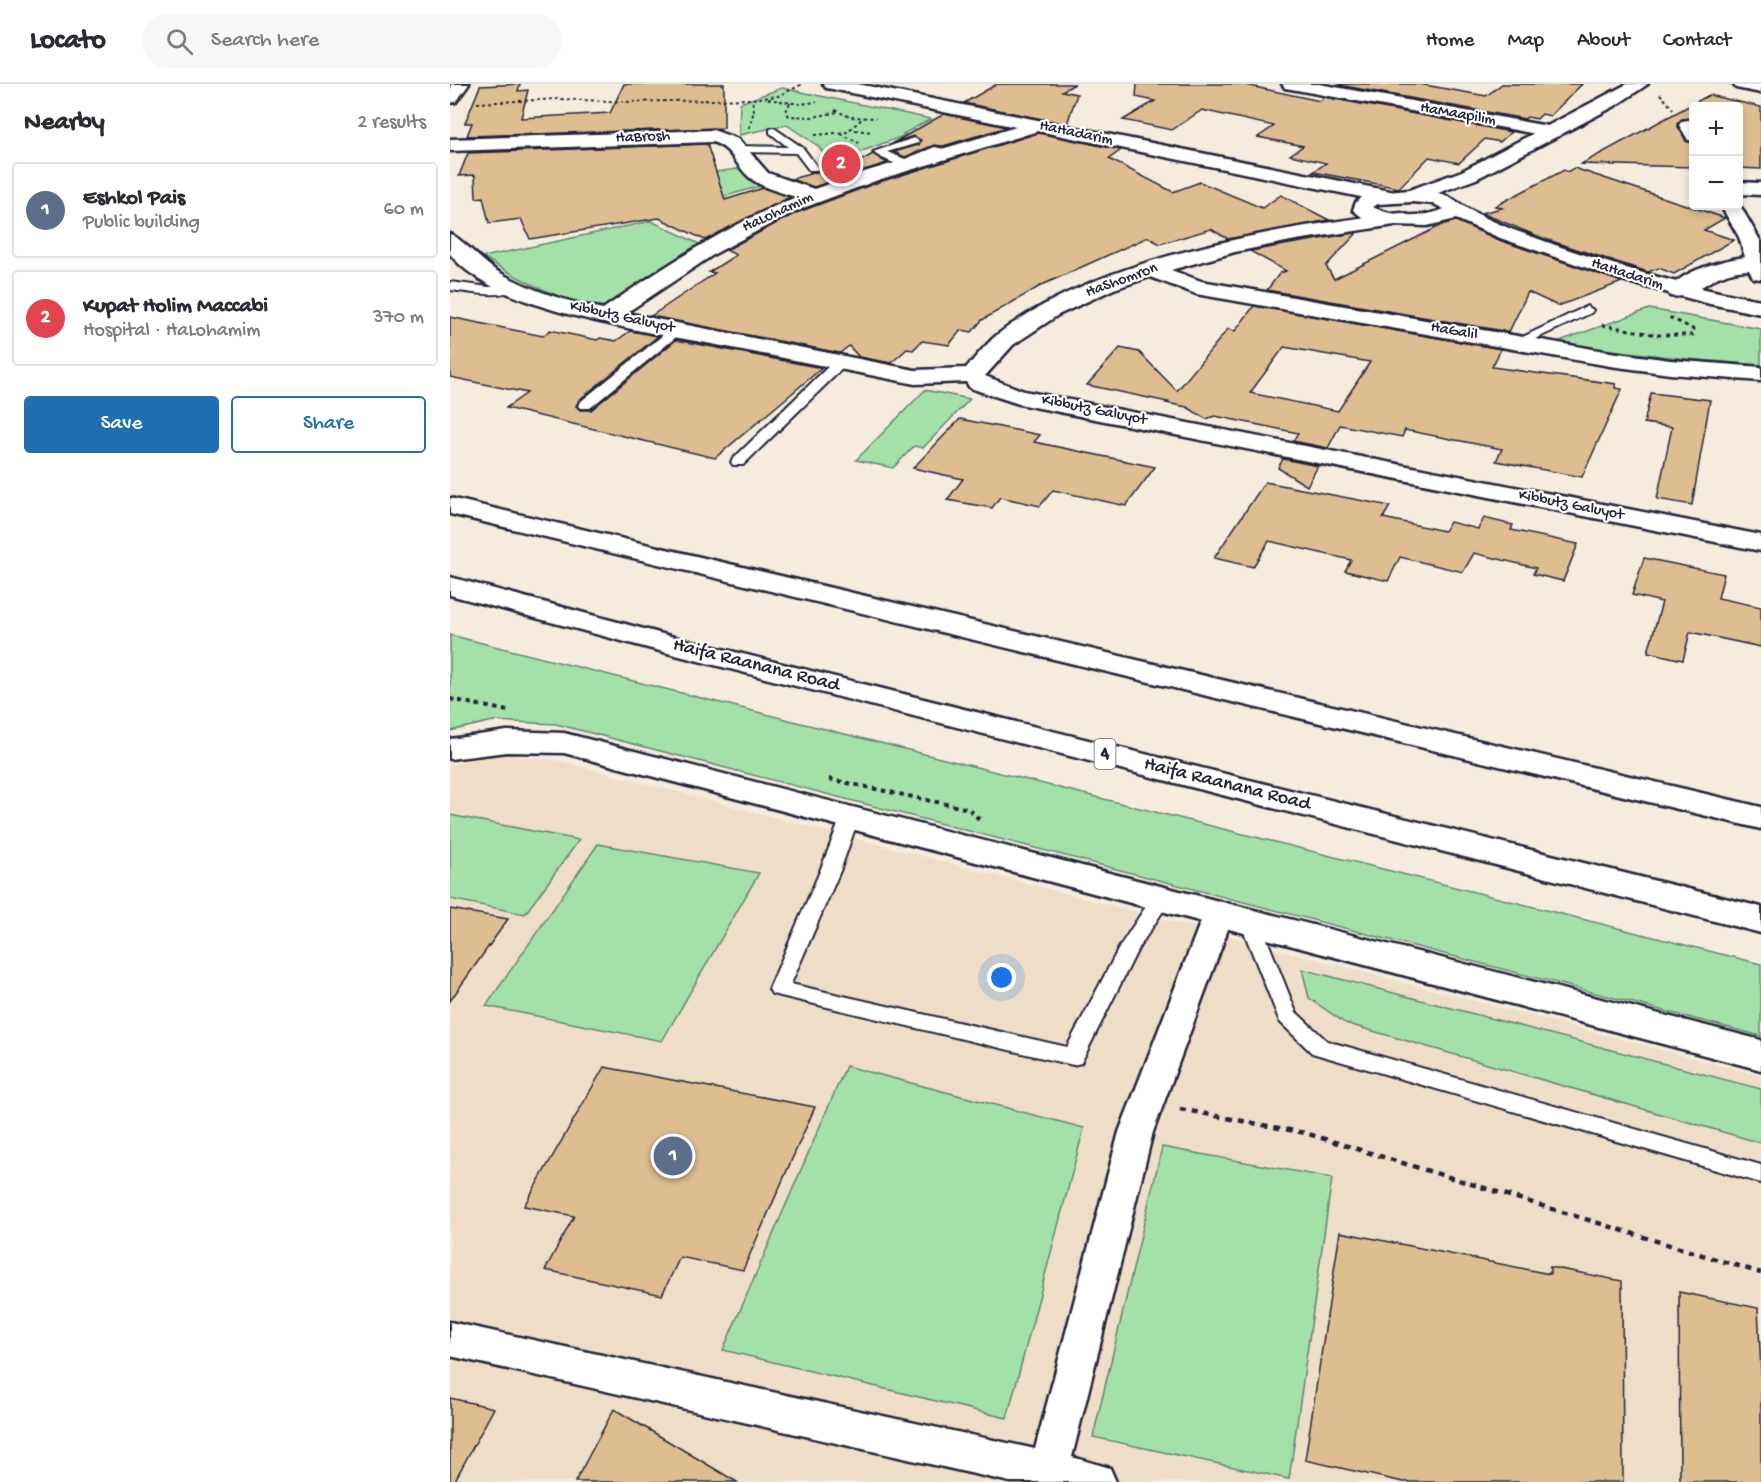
<!DOCTYPE html>
<html lang="en">
<head>
<meta charset="utf-8">
<style>
	:root { --surface:#fff; --page:#f7f7f7; --text:#2b2b33; --muted:#7c7c81; --line:#e1e1e2; --accent:#1f6fb2 }
	body { margin:0; font-family:"Gochi Hand",sans-serif; background:var(--page); color:var(--text) }
	.controls { position:absolute; right:18px; top:18px; display:grid; overflow:hidden; border-radius:6px; box-shadow:0 3px 9px #0003 }
	.controls button { width:54px; height:54px; display:grid; place-items:center; padding:0; border:0; border-bottom:2px solid var(--line); background:var(--surface); color:var(--text); font:30px sans-serif }
	.you { position:absolute; left:552px; top:894px; width:21px; height:21px; margin:-15px; border:4px solid #fff; border-radius:50%; background:#1a73e8; box-shadow:0 0 0 9px #1a73e833 }
	.badge { display:grid; place-items:center; width:39px; height:39px; border-radius:50%; background:var(--accent); color:#fff; font-size:20px; font-weight:700 }
	.pin { position:absolute; translate:-50% -50%; border:3px solid #fff; box-shadow:0 2px 6px #0006 }
	.list { margin:0; padding:0; list-style:none }
	h2 { display:flex; justify-content:space-between; align-items:center; height:78px; margin:0; padding:0 24px; font-size:26px }
	h2 small { font-size:20px; font-weight:400; color:var(--muted) }
	.list li { display:grid; grid-template-columns:39px 1fr auto; gap:18px; align-items:center; box-sizing:border-box; height:96px; margin:0 12px 12px; padding:0 12px; border:2px solid var(--line); border-radius:6px }
	.list b { display:block; font-size:22px; white-space:nowrap }
	.list p { margin:0; font-size:20px; white-space:nowrap; color:var(--muted) }
	.list em { font-size:20px; font-style:normal; color:var(--muted) }
	.actions { display:flex; gap:12px; padding:18px 24px }
	.actions a { flex:1; padding:14px 0; border:2px solid var(--accent); border-radius:6px; text-align:center; font-size:21px; color:var(--accent) }
	.actions .main { background:var(--accent); color:#fff }
	.icon { flex:none; width:33px; height:33px; fill:none; stroke:currentColor; stroke-width:2; stroke-linecap:round; stroke-linejoin:round }
	.map { position:relative; flex:none; width:1311px; height:1398px; overflow:hidden }
	header { display:flex; align-items:center; gap:36px; box-sizing:border-box; height:84px; padding:0 30px; background:var(--surface); border-bottom:2px solid var(--line) }
	header strong { font-size:28px }
	nav { display:flex; gap:33px; margin-inline-start:auto; font-size:21px }
	.search { width:420px; height:54px; background:var(--page); display:flex; align-items:center; gap:15px; box-sizing:border-box; padding:0 21px; border-radius:33px; color:var(--muted); font-size:22px }
	main { display:flex }
	aside { flex:1; background:var(--surface) }
	.map>svg:first-child { display:block }
	.built { fill:#eedec7 }
	.green { fill:#a4e1a8; stroke:#638272; stroke-width:1.5 }
	.building { fill:#debe91; stroke:#22223b; stroke-width:1.5; fill-rule:evenodd }
	.lines { fill:none; stroke-linecap:round; stroke-linejoin:round }
	.service-casing { stroke:#22223b; stroke-width:4 }
	.pedestrian-casing { stroke:#22223b; stroke-width:5 }
	.minor-casing { stroke:#22223b; stroke-width:5 }
	.tertiary-casing { stroke:#22223b; stroke-width:5 }
	.trunk-casing { stroke:#22223b; stroke-width:5 }
	.path-far3 { stroke:#22223b; stroke-width:2; stroke-dasharray:3 3; stroke-linecap:butt }
	.path-far2 { stroke:#22223b; stroke-width:3; stroke-dasharray:4 4; stroke-linecap:butt }
	.path-far1 { stroke:#22223b; stroke-width:4; stroke-dasharray:4.5 4.5; stroke-linecap:butt }
	.path { stroke:#22223b; stroke-width:4.5; stroke-dasharray:6 6; stroke-linecap:butt }
	.service { fill:#fff; fill-rule:evenodd }
	.pedestrian { fill:#fff; fill-rule:evenodd }
	.minor { fill:#fff; fill-rule:evenodd }
	.tertiary { fill:#fff; fill-rule:evenodd }
	.trunk { fill:#fff; fill-rule:evenodd }
	.labels { text-anchor:middle; dominant-baseline:central; stroke-width:4.5; stroke-linejoin:round; paint-order:stroke }
	.far-street-label { font-size:16px; fill:#22223b; stroke:#fff }
	.shield { fill:#fff; stroke:#646476; stroke-width:1.5 }
	.shield-label { font-size:18px; font-weight:bold; fill:#22223b }
	.street-label { font-size:20px; fill:#22223b; stroke:#fff }
</style>
</head>
<body>
<header>
<strong>Locato</strong>
<div class="search"><svg class="icon" aria-label="search" viewBox="0 0 24 24"><circle cx="10" cy="10" r="6"/><path d="M15 15l6 6"/></svg>Search here</div>
<nav><a>Home</a><a>Map</a><a>About</a><a>Contact</a></nav>
</header>
<main>
<aside>
<h2>Nearby<small>2 results</small></h2>
<ul class="list">
<li><span class="badge" style="background:#5c6f8a">1</span><div><b>Eshkol Pais</b><p>Public building</p></div><em>60 m</em></li>
<li><span class="badge" style="background:#e0444e">2</span><div><b>Kupat Holim Maccabi</b><p>Hospital · HaLohamim</p></div><em>370 m</em></li>
</ul>
<div class="actions"><a class="main">Save</a><a>Share</a></div>
</aside>
<div class="map">
<svg width="1311" height="1398" viewBox="0 0 1311 1398">
	<rect width="100%" height="100%" fill="#f5ecde"/>
	<filter id="ink" filterUnits="userSpaceOnUse"><feTurbulence type="fractalNoise" baseFrequency=".0167" numOctaves="2"/><feDisplacementMap in="SourceGraphic" scale="12" xChannelSelector="R" yChannelSelector="G"/><feConvolveMatrix kernelMatrix="1 2 1 2 8 2 1 2 1" color-interpolation-filters="sRGB"/></filter>
	<g filter="url(#ink)">
		<path class="built" d="M46,670L106,676L1311,992V1398H0V681Z"/>
		<g class="green">
			<path d="M332,4L481,35L453,50L456,51L380,79L368,62L337,41L289,51L290,19Z"/>
			<path d="M302,83L321,99L204,133L177,100Z"/>
			<path d="M201,137L256,163L161,222C123,225 65,193 33,173Z"/>
			<path d="M1199,225L1311,245V281L1237,275L1104,259Z"/>
			<path d="M475,306L520,315L473,364L464,362L443,384L406,376Z"/>
			<path d="M0,551L1311,880V952L106,640L43,637L0,647Z"/>
			<path d="M0,731L129,756L75,830L0,815Z"/>
			<path d="M148,760L309,789L212,957L36,922Z"/>
			<path d="M852,885L1311,1005V1059L895,939L859,914Z"/>
			<path d="M396,982L634,1044L557,1334L273,1266Z"/>
			<path d="M712,1063L882,1094L839,1395L643,1353Z"/>
		</g>
		<g class="building">
			<path d="M70,0L68,7L78,6L71,34L160,29L174,0H274V44L17,52L22,39H15L30,2Z"/>
			<path d="M547,0H625L612,7L627,10L617,40L514,19Z"/>
			<path d="M687,0H791L870,17L874,13L1061,48L1050,58L1035,55L1009,79L979,73L949,104L863,88L876,79L840,71L853,62L808,53L824,42L752,26L722,46L673,36L705,17L686,13Z"/>
			<path d="M891,0H969L1036,12L1052,0H1132L1100,32L1092,30L1087,35L1077,33L1075,35L889,1Z"/>
			<path d="M1259,11L1311,23V85L1288,84V22H1244V35H1232L1227,40L1236,57L1244,59V83L1131,80Z"/>
			<path d="M494,30L557,43L493,62L484,61L455,73L444,68L469,61L471,56L463,52L443,59Z"/>
			<path d="M588,49L671,66L659,75L723,108L750,98L812,124L831,111L879,136L778,155L761,145L710,160L698,153L592,201L532,236L522,248L511,246L499,261L472,257L463,266L457,265L441,279L409,273L399,262L390,269L201,232L265,189L259,188L286,171L276,166L346,129L429,98Z"/>
			<path d="M257,60L275,116L313,104L340,113L255,156L209,134L80,155L71,135L39,139L33,113L26,114L25,91L9,92L18,69Z"/>
			<path d="M423,70L437,79L364,103L341,95L367,88L370,85L402,74L409,78Z"/>
			<path d="M1124,84L1275,134L1254,146L1284,156L1224,190L1209,184L1198,188L1092,154L1032,129L1052,124L1045,122L1114,86L1117,88Z"/>
			<path d="M1006,137L1049,156L1172,198L1108,222L1078,208L1059,248L817,206L830,189L836,187L800,167L904,149L906,150L876,182L884,195L994,140Z"/>
			<path d="M804,222L1051,265L1042,283L1166,300L1165,304L1172,305L1132,393L1046,377L1052,365L955,346L952,353L890,341L878,364L843,357L848,349L765,332L756,335L737,323L716,319L718,318L637,301L670,264L689,268L727,307L778,245L785,247ZM834,263L920,278L888,327L800,309Z"/>
			<path d="M0,233L93,252L100,246L147,256L150,254L166,257L180,247L208,252L129,316L126,322L130,326H141L226,256L372,284L265,374L56,324L77,309L0,293Z"/>
			<path d="M1201,309L1260,316L1242,421L1207,415L1222,343L1194,339Z"/>
			<path d="M510,335L590,351L584,358L705,383L676,422L603,406L590,422L550,413L542,424L497,416L513,395L463,384Z"/>
			<path d="M833,375L868,382L857,402L828,384Z"/>
			<path d="M815,398L940,422L933,434L994,447L1000,438L1028,445L1034,434L1063,441L1061,446L1128,460L1113,497L1083,490L1086,484L1024,469L1013,488L950,473L938,497L895,487L901,476L819,457L803,483L764,474Z"/>
			<path d="M1194,474L1274,490L1268,514L1311,523V563L1240,548L1233,576L1198,568L1212,518L1182,511Z"/>
			<path d="M0,825L58,835L0,917Z"/>
			<path d="M154,983L365,1023L293,1186L230,1173L212,1211L95,1186L124,1132L74,1122Z"/>
			<path d="M890,1148L1100,1190V1183L1172,1197L1173,1398H953L855,1376Z"/>
			<path d="M1229,1208L1308,1224L1311,1287V1398H1230Z"/>
			<path d="M0,1314L44,1324L4,1398H0Z"/>
			<path d="M164,1325L287,1398H125Z"/>
		</g>
		<g class="lines">
			<g class="service-casing">
				<g id="service">
					<path d="M324,44L353,64L368,84L367,86H359L346,69L289,68L284,65L289,62L338,63L320,49V45Z"/>
					<path d="M464,54L469,57L468,59L437,68L455,75L485,63L494,65L470,75L478,78C464,88 435,78 423,68Z"/>
					<path d="M0,198L39,203L63,199L69,203C53,216 20,208 0,206Z"/>
					<path d="M1137,222L1143,226L1141,229L1070,262H1062L1060,259Z"/>
					<path d="M227,242L233,246L231,249L140,324H130L128,321L130,318L223,243Z"/>
					<path d="M391,274L396,275L397,278L396,281L293,381H283L281,378L283,375L386,275Z"/>
					<path d="M400,727L407,729L409,733L390,787L341,900L617,963L670,862L704,810L711,808L718,810L721,815L688,865L631,979L623,981L322,910L319,905L370,787L391,733L393,729Z"/>
					<path d="M800,831L807,833L810,838L846,928L877,957L1311,1081V1099L862,969L830,938L790,838L793,833Z"/>
				</g>
			</g>
			<g class="pedestrian-casing">
				<path id="pedestrian" d="M769,818L779,822L784,829L703,1048L622,1373L660,1384L666,1398H560L0,1272V1238L585,1365L669,1048L754,829L759,822Z"/>
			</g>
			<g class="minor-casing">
				<g id="minor">
					<path d="M1,0H19L6,18L0,19Z"/>
					<path d="M373,0H408L940,107L947,109L950,113L947,117L940,119L588,47L428,96L345,127L266,169L176,229L465,286L516,284C526,273 536,260 547,251C647,173 828,143 951,129L958,131L961,135L958,139L846,156L785,168L721,186L751,197L1160,268L1220,276L1311,283V297L1220,290L1160,282L746,210L700,193L664,205L608,231L563,261L535,292L574,307L1311,451V467L569,320L520,304L516,298L465,300C401,287 337,275 272,262C202,248 45,228 0,170V150C9,152 33,179 47,187C79,206 117,218 153,225C214,182 277,142 346,113C330,108 312,104 299,93C285,80 281,63 262,58L0,67V55L263,46L288,55L318,89L364,105L414,88L566,43L382,5L376,4Z"/>
					<path d="M832,0H869L1103,43L1109,44L1112,48L1109,52L1103,53L841,5L835,4Z"/>
					<path d="M1283,0H1311V9L1286,4Z"/>
					<path d="M1238,36L1244,37V57L1238,56L1229,41L1232,37Z"/>
					<path d="M1288,98L1311,99V111L1288,110Z"/>
					<path d="M1288,118L1311,158V195L1303,194L1299,186C1290,186 1280,188 1271,192C1255,198 1239,216 1220,212L1217,207C1231,187 1272,176 1295,173L1289,153L1271,122H1288Z"/>
					<path d="M57,647L114,649L1311,956V986L114,669L57,668L0,675V655Z"/>
				</g>
			</g>
			<g class="tertiary-casing">
				<path id="tertiary" d="M1177,0H1198L1165,22L1026,95L988,109C1001,112 1009,120 1020,126C1033,133 1047,139 1061,145C1142,175 1226,202 1311,216V230L1260,220L1178,198L1050,154L1006,135L977,142L946,141L913,134L903,126L906,118L916,110L959,106L1012,87ZM962,118L984,120L994,125C974,134 942,133 923,123L928,120Z"/>
			</g>
			<g class="trunk-casing">
				<g id="trunk">
					<path d="M0,414L1311,723V745L0,430Z"/>
					<path d="M0,493L220,552L1311,823V849L198,564L0,511Z"/>
				</g>
			</g>
			<g class="path-far3">
				<path d="M1210,10L1223,25"/>
				<path d="M318,15L349,20L367,18"/>
				<path d="M27,19L109,15L180,18L302,15L328,12L353,0"/>
				<path d="M340,19L336,27L339,32L363,33L388,28"/>
				<path d="M385,26L400,33L426,34"/>
				<path d="M299,44L304,27L302,15"/>
				<path d="M405,46L421,48"/>
				<path d="M391,50L409,59"/>
				<path d="M365,51L397,48L413,34"/>
			</g>
			<path class="path-far2" d="M1152,241L1208,251H1243V245L1217,232"/>
			<g class="path-far1">
				<path d="M0,615L58,627"/>
				<path d="M379,695L519,725L529,735"/>
			</g>
			<path class="path" d="M730,1025L855,1049L1311,1189"/>
			<use href="#service" class="service"/>
			<use href="#pedestrian" class="pedestrian"/>
			<use href="#minor" class="minor"/>
			<use href="#tertiary" class="tertiary"/>
			<use href="#trunk" class="trunk"/>
		</g>
	</g>
	<g class="labels">
		<g class="far-street-label">
			<text transform="translate(1008 31) rotate(10)">HaMaapilim</text>
			<text transform="translate(626 50) rotate(12)">HaHadarim</text>
			<text transform="translate(193 54) rotate(-2)">HaBrosh</text>
			<text transform="translate(328 129) rotate(-25)">HaLohamim</text>
			<text transform="translate(1177 191) rotate(18)">HaHadarim</text>
			<text transform="translate(672 197) rotate(-20)">HaShomron</text>
			<text transform="translate(172 234) rotate(12)">Kibbutz Galuyot</text>
			<text transform="translate(1004 248) rotate(10)">HaGalil</text>
			<text transform="translate(644 327) rotate(11)">Kibbutz Galuyot</text>
			<text transform="translate(1121 422) rotate(11)">Kibbutz Galuyot</text>
		</g>
		<rect class="shield" x="644.5" y="655" width="21" height="30" rx="4.5"/>
		<g class="shield-label">
			<text x="655" y="670">4</text>
		</g>
		<g class="street-label">
			<text transform="translate(306 582) rotate(14)">Haifa Raanana Road</text>
			<text transform="translate(777 701) rotate(14)">Haifa Raanana Road</text>
		</g>
	</g>
</svg>
<div class="controls">
<button>+</button>
<button>−</button>
</div>
<div class="you"></div>
<div class="pin badge" style="left:223px;top:1072px;background:#5c6f8a">1</div>
<div class="pin badge" style="left:391px;top:80px;background:#e0444e">2</div>
</div>
</main>
</body>
</html>
